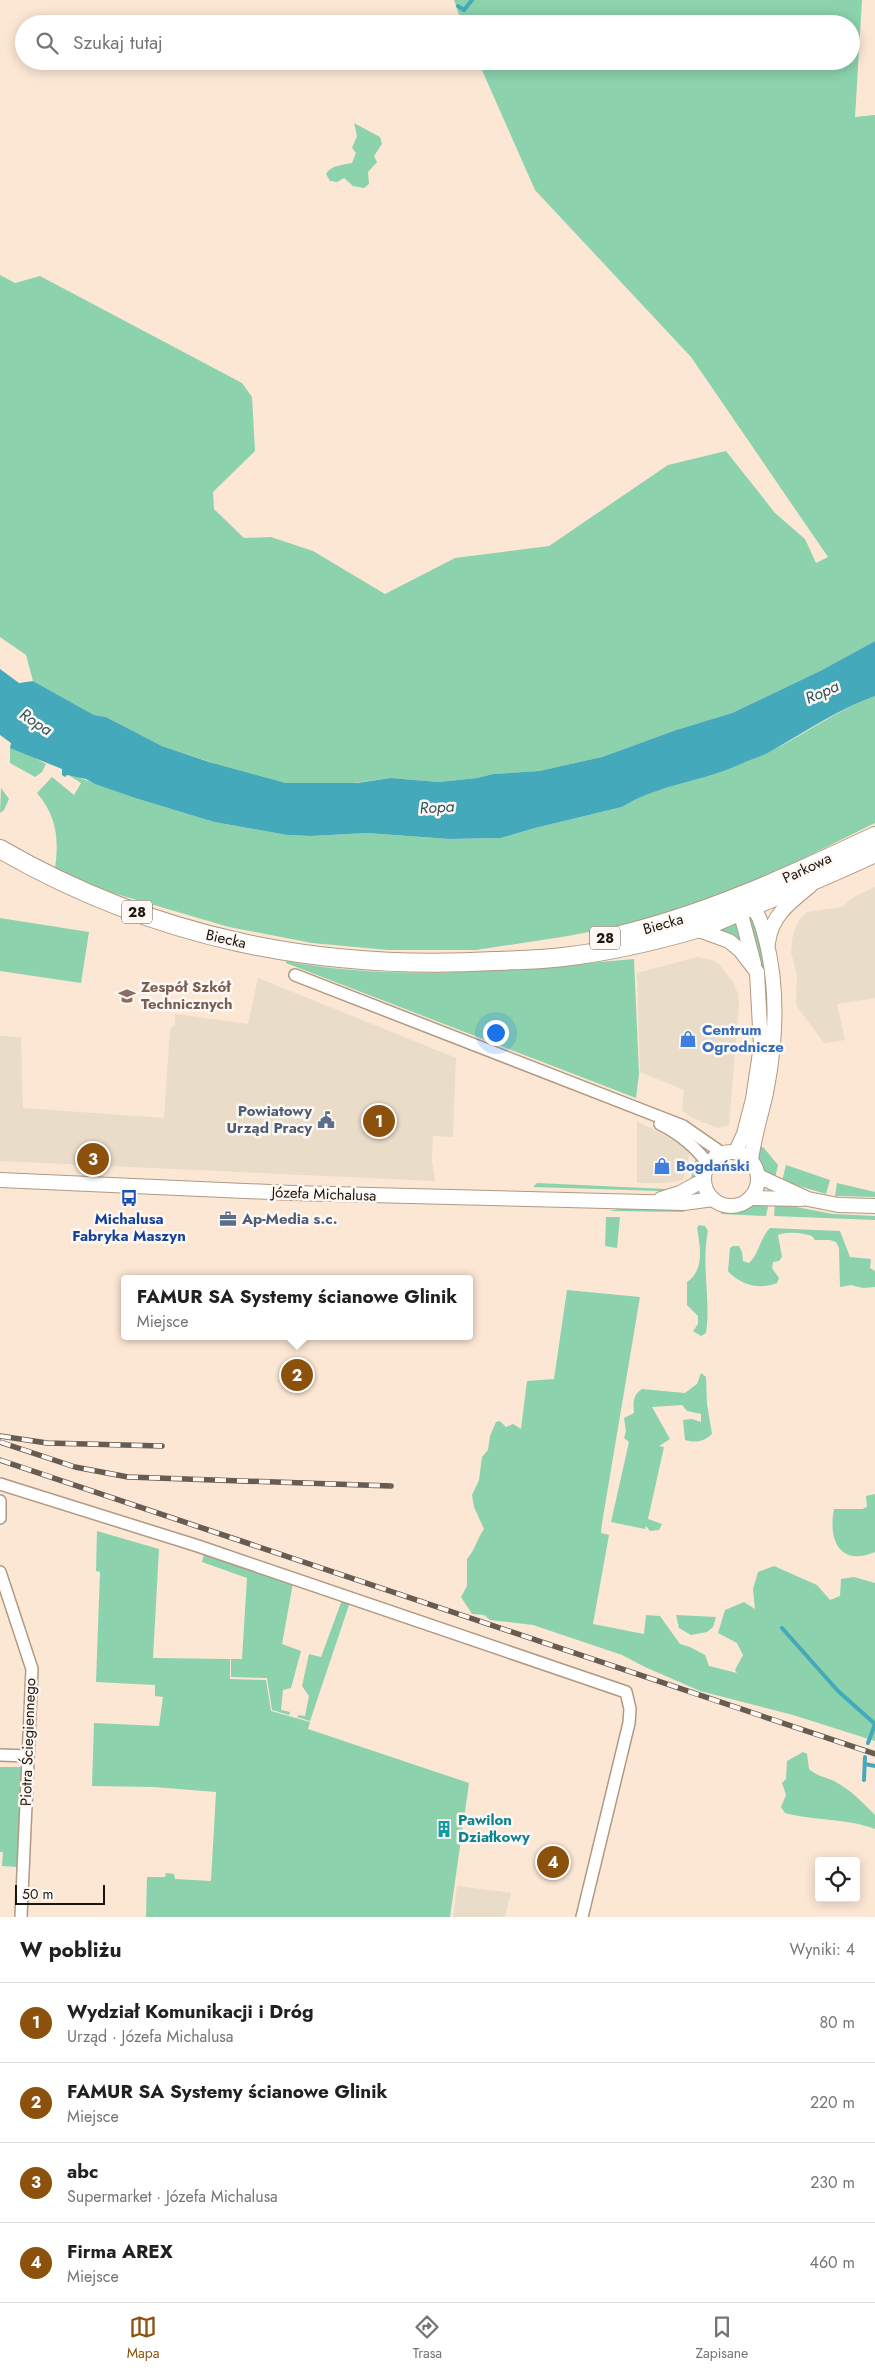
<!DOCTYPE html>
<html lang="pl">
<head>
<meta charset="utf-8">
<style>
	:root { --surface:#fff; --page:#f6f6f6; --text:#202124; --muted:#757577; --line:#e0e0e0; --accent:#8c520d }
	body { margin:0; font-family:Jost,sans-serif; background:var(--page); color:var(--text) }
	.controls { position:absolute; right:15px; bottom:15px; display:grid; overflow:hidden; border-radius:5px; box-shadow:0 2px 12px #0003 }
	.controls button { width:45px; height:45px; display:grid; place-items:center; padding:0; border:0; border-bottom:1px solid var(--line); background:var(--surface); color:var(--text); font:25px sans-serif }
	.scale { position:absolute; left:15px; bottom:12px; width:90px; box-sizing:border-box; padding-left:5px; border:2px solid #1e150d; border-top:0; font-size:14px; line-height:18px; white-space:nowrap; color:#1e150d; -webkit-text-stroke:4px #fdf8f3; paint-order:stroke }
	.you { position:absolute; left:495px; top:1032px; width:18px; height:18px; margin:-12px; border:4px solid #fff; border-radius:50%; background:#1a73e8; box-shadow:0 0 0 8px #1a73e833 }
	.badge { display:grid; place-items:center; width:32px; height:32px; border-radius:50%; background:var(--accent); color:#fff; font-size:16px; font-weight:700 }
	.pin { position:absolute; translate:-50% -50%; border:2px solid #fff; box-shadow:0 1px 5px #0006 }
	.popup { position:absolute; left:121px; top:1275px; width:352px; height:65px; box-sizing:border-box; display:grid; place-content:center; border-radius:5px; background:var(--surface); filter:drop-shadow(0 1px 4px #0005); font-size:16px; white-space:nowrap; color:var(--muted) }
	.popup b { font-size:19px; color:var(--text) }
	.popup::after { content:''; position:absolute; left:50%; top:100%; margin-left:-10px; border:10px solid transparent; border-top-color:var(--surface) }
	.list { margin:0; padding:0; list-style:none }
	h2 { display:flex; justify-content:space-between; align-items:center; height:65px; margin:0; padding:0 20px; font-size:21px }
	h2 small { font-size:16px; font-weight:400; color:var(--muted) }
	.list li { display:grid; grid-template-columns:32px 1fr auto; gap:15px; align-items:center; box-sizing:border-box; height:80px; padding:0 20px; border-top:1px solid var(--line) }
	.list b { display:block; font-size:19px; white-space:nowrap }
	.list p { margin:0; font-size:16px; white-space:nowrap; color:var(--muted) }
	.list em { font-size:16px; font-style:normal; color:var(--muted) }
	.icon { flex:none; width:28px; height:28px; fill:none; stroke:currentColor; stroke-width:2; stroke-linecap:round; stroke-linejoin:round }
	.map { position:relative; flex:none; width:875px; height:1917px; overflow:hidden }
	.search { position:absolute; background:var(--surface); box-shadow:0 2px 12px #0003; left:15px; right:15px; top:15px; height:55px; display:flex; align-items:center; gap:12px; box-sizing:border-box; padding:0 18px; border-radius:28px; color:var(--muted); font-size:19px }
	.sheet { height:385px; background:var(--surface) }
	nav { display:flex; justify-content:space-around; align-items:center; box-sizing:border-box; height:70px; border-top:1px solid var(--line); background:var(--surface); font-size:14px; color:var(--muted) }
	nav a { display:grid; justify-items:center; gap:2px }
	nav .on { color:var(--accent) }
	.map>svg:first-child { display:block }
	.commercial { fill:#e9dcc8 }
	.green { fill:#8cd2ad }
	.water { fill:#45a9bc }
	.lines { fill:none; stroke-linecap:round; stroke-linejoin:round }
	.stream { stroke:#45a9bc; stroke-width:4 }
	.minor-casing { stroke:#b19982; stroke-width:14 }
	.tertiary-casing { stroke:#b19982; stroke-width:16 }
	.primary-casing { stroke:#b19982; stroke-width:20 }
	.minor { stroke:#fff; stroke-width:11 }
	.tertiary { stroke:#fff; stroke-width:14 }
	.primary { stroke:#fff; stroke-width:18 }
	.rail-casing { stroke:#685b50; stroke-width:5.5 }
	.rail { stroke:#fdf8f3; stroke-width:4; stroke-dasharray:11; stroke-linecap:butt }
	.labels { text-anchor:middle; dominant-baseline:central; stroke-width:5; stroke-linejoin:round; paint-order:stroke }
	.shield { fill:#fdf8f3; stroke:#615952; stroke-width:1 }
	.shield-label { font-size:14px; font-weight:bold; fill:#1e150d }
	.street-label { font-size:15px; fill:#1e150d; stroke:#fdf8f3 }
	.education-label { font-size:15px; font-weight:bold; fill:#785e54; stroke:#fdf8f3; text-anchor:start }
	.shop-label { font-size:15px; font-weight:bold; fill:#366cbe; stroke:#fdf8f3; text-anchor:start }
	.service-label { font-size:15px; font-weight:bold; fill:#4e5e75; stroke:#fdf8f3; text-anchor:end }
	.transit-label { font-size:15px; font-weight:bold; fill:#164399; stroke:#fdf8f3 }
	.culture-label { font-size:15px; font-weight:bold; fill:#0d838f; stroke:#fdf8f3; text-anchor:start }
	.water-label { font-size:16px; font-style:italic; fill:#29545d; stroke:#fdf8f3 }
</style>
</head>
<body>
<div class="map">
<svg width="875" height="1917" viewBox="0 0 875 1917">
	<rect width="100%" height="100%" fill="#fce7d4"/>
	<g class="commercial">
		<path d="M875,887V998L837,1004L845,1040L824,1043L796,1005L797,976L791,952L793,934L799,920L807,912L842,907L854,897Z"/>
		<path d="M697,957L712,960L719,964L733,982L738,994L739,1005L729,1125L718,1128L692,1118L682,1110L684,1090L640,1072L637,973Z"/>
		<path d="M258,978L456,1058L453,1137L433,1136L432,1160L435,1181L0,1161V1036L21,1037L23,1108L164,1118L170,1029L175,1024V1014L248,1024Z"/>
		<path d="M637,1121L688,1148L689,1155L683,1180L667,1183H637Z"/>
		<path d="M457,1886L511,1893L505,1917H453Z"/>
	</g>
	<g class="green">
		<path d="M454,0H862L855,117L875,115V641L822,670L732,713L676,730L602,757L539,771L493,774L477,778L439,782L391,778L354,783H286L216,764L162,746L106,717L94,715L33,681L26,655L0,637V275L15,283L40,276L242,383L252,397L255,451L213,492L214,509L244,538L271,537L313,551L385,594L455,558L549,546L668,465L726,451L775,513L805,539L816,563L828,557L691,357L535,190L478,61H851V24H462Z"/>
		<path d="M354,123L380,137L382,144L374,156L377,162L368,172L369,184L364,188L353,186L344,178L337,182L330,181L326,174C331,165 343,165 352,163L356,153L352,148L357,136Z"/>
		<path d="M875,696V823L796,862L712,900L678,908L650,920L568,936L476,950H388L312,943L229,927L113,893L55,869C59,838 57,817 37,793L52,777L74,795L81,783L70,776L72,775L135,798L214,822L287,835L311,836L367,833L449,839L501,838L535,828L622,807C656,786 698,782 734,767C747,761 761,756 773,750C807,733 839,709 875,696Z"/>
		<path d="M10,748L24,752L46,764L42,772L35,777L10,763Z"/>
		<path d="M1,788L9,799L4,810L0,813Z"/>
		<path d="M748,916H751L755,924L767,971L770,1016L760,1094Z"/>
		<path d="M0,918L89,932L81,983L0,971Z"/>
		<path d="M736,922L741,943L713,928Z"/>
		<path d="M634,959L639,1074L636,1098L286,963V961C401,983 519,969 634,959Z"/>
		<path d="M759,1145L764,1148L778,1165L775,1178C761,1170 756,1161 759,1145Z"/>
		<path d="M696,1157C704,1167 698,1176 690,1183Z"/>
		<path d="M786,1165L830,1180L826,1194L782,1181Z"/>
		<path d="M537,1183L667,1189L681,1186L660,1191L533,1187Z"/>
		<path d="M837,1183L875,1192V1197L835,1196Z"/>
		<path d="M759,1202H769L766,1216L721,1214V1211L736,1212Z"/>
		<path d="M775,1203L833,1214L875,1216V1220L774,1216Z"/>
		<path d="M619,1209H685L684,1212L609,1211Z"/>
		<path d="M606,1217H620L617,1248L605,1246Z"/>
		<path d="M699,1225L705,1226L708,1231C701,1265 711,1299 706,1333L701,1336L693,1331L698,1324V1316L687,1305V1282C705,1270 700,1246 697,1228Z"/>
		<path d="M770,1228L840,1231L850,1257L871,1259L870,1268L875,1271V1287L863,1288L851,1285L840,1287L839,1248L836,1242L830,1240H815L812,1236C803,1233 786,1231 778,1235L782,1257L779,1261L773,1262L772,1268L779,1278L777,1283C760,1290 740,1285 728,1271L730,1248L733,1246H739L742,1252L743,1261L749,1263C759,1254 760,1238 770,1228Z"/>
		<path d="M567,1290L640,1297L602,1523L601,1533L609,1535L593,1624L644,1634L646,1615L660,1616L680,1644L690,1647L705,1655L709,1666L737,1673L735,1670L743,1655L737,1643L718,1633L725,1610L744,1602L755,1609L753,1589L758,1572L774,1566L817,1585L830,1600L840,1596L841,1579L854,1577L875,1583V1741L793,1715L700,1691L645,1667L622,1655L533,1625L490,1620L484,1615L472,1614L461,1597L467,1586V1559C475,1550 477,1539 484,1529L474,1507L472,1495L479,1480L482,1457L488,1450L490,1436L496,1422L500,1421L506,1427L513,1424L521,1429L527,1381L554,1379Z"/>
		<path d="M701,1373L706,1377L707,1404L712,1434C703,1442 697,1443 685,1440L683,1420L692,1419L701,1422V1414L687,1411L682,1405L652,1407L670,1439L659,1446L664,1447L648,1519L662,1524L659,1530L650,1531L646,1526L645,1529L611,1522L629,1442L624,1438L626,1431L624,1418L634,1413C633,1402 633,1395 642,1389L685,1393L697,1384Z"/>
		<path d="M875,1494V1552C839,1567 828,1539 834,1509H862L867,1507L866,1496Z"/>
		<path d="M97,1531L159,1549L153,1658L230,1659V1679L266,1680L271,1711L310,1722L308,1729L469,1783L450,1917H146L147,1877H165L166,1873L174,1874L175,1879L211,1881L216,1792L154,1787L92,1786L94,1723L159,1726L163,1697L155,1696V1685L96,1682L100,1572L96,1571Z"/>
		<path d="M204,1554L293,1583L282,1644L301,1651L291,1688L283,1690L281,1710L290,1712L289,1715L272,1710L267,1678L231,1677V1659H242L247,1578L202,1562Z"/>
		<path d="M342,1600L350,1602L310,1721L297,1717L299,1715L305,1716L309,1696L302,1686L309,1654L321,1657Z"/>
		<path d="M676,1615L716,1617L713,1627L707,1632L691,1635L679,1628Z"/>
		<path d="M803,1752L807,1754L809,1769C817,1776 825,1777 834,1781C851,1790 862,1802 875,1815V1829C846,1818 815,1821 785,1813L781,1807L786,1795L782,1783L786,1779L787,1761Z"/>
		<path d="M0,1767H22L17,1867L2,1866L3,1852H0Z"/>
	</g>
	<path class="water" d="M875,641V696C839,709 806,731 773,750C761,757 747,761 734,767C698,782 656,786 622,807L535,828L501,838L449,839L367,833L311,836L287,835L214,822L135,798L95,784L86,779L67,775L65,777L62,775V769L10,748L11,743L0,735V669L19,683L33,681L94,715L106,717L162,746L209,762L286,783H357L391,778L439,782L477,778L493,774L539,771L602,757L676,730L732,713L822,670Z"/>
	<g class="lines">
		<g class="stream">
			<path d="M458,6L464,10L472,0"/>
			<path d="M782,1628L838,1691L875,1724L868,1743"/>
			<path d="M865,1764L875,1766"/>
			<path d="M864,1780L865,1757"/>
		</g>
		<g class="minor-casing">
			<g id="minor">
				<path d="M295,975L683,1126L722,1153"/>
				<path d="M660,1124C680,1134 695,1146 708,1164"/>
				<path d="M0,1484L198,1546L626,1692L630,1709L629,1723L582,1917"/>
				<path d="M0,1501V1518"/>
				<path d="M0,1572L32,1669L21,1917"/>
				<path d="M0,1755L28,1756"/>
			</g>
		</g>
		<g class="tertiary-casing">
			<g id="tertiary">
				<path d="M744,902C759,909 762,925 766,940C779,991 776,1042 766,1093C761,1115 754,1137 751,1160"/>
				<path d="M738,903L754,964"/>
				<path d="M696,929L729,941L740,950L757,972L761,1046L753,1099L744,1134L736,1151"/>
				<path d="M768,943C771,916 790,902 810,886"/>
				<circle cx="731" cy="1179" r="27"/>
				<path d="M758,1176L808,1199L838,1205L875,1206"/>
				<path d="M0,1180L292,1193L684,1203L713,1199"/>
				<path d="M750,1198L802,1199"/>
				<path d="M661,1199L680,1193L704,1180"/>
			</g>
		</g>
		<g class="primary-casing">
			<g id="primary">
				<path d="M0,849C154,938 318,971 494,961C517,960 540,960 563,957C606,952 651,942 693,930C714,924 733,914 753,906C794,889 835,872 875,853"/>
				<path d="M612,937C706,915 788,877 875,836"/>
			</g>
		</g>
		<use href="#minor" class="minor"/>
		<use href="#tertiary" class="tertiary"/>
		<use href="#primary" class="primary"/>
		<g class="rail-casing">
			<g id="rail">
				<path d="M0,1436L47,1443L162,1446"/>
				<path d="M0,1442L75,1467L128,1477L391,1486"/>
				<path d="M0,1460L875,1754"/>
			</g>
		</g>
		<use href="#rail" class="rail"/>
	</g>
	<defs>
		<g id="school-bare" transform="scale(1.35)"><path d="M0-5L7-2L0 1L-7-2ZM-4 1L0 2.5L4 1V4Q0 6-4 4Z" fill="#8d6e63" stroke="#fdf8f3" stroke-width="2.5" paint-order="stroke"/></g>
		<g id="shop-bare" transform="scale(1.35)"><path d="M-5-2.5h2.3a2.7 3.5 0 0 1 5.4 0H5L5.5 6h-11ZM-1.5-2.5h3a1.5 2.3 0 0 0-3 0Z" fill="#3f7fe0" stroke="#fdf8f3" stroke-width="2.5" paint-order="stroke"/></g>
		<g id="civic-bare" transform="scale(1.35)"><path d="M-.6-6.5H3V-4.5H.6V-3L4-1V1h2V6H-6V1h2V-1L-.6-3ZM-1.2 2.5V6h2.4V2.5Z" fill="#5c6f8a" stroke="#fdf8f3" stroke-width="2.5" paint-order="stroke"/></g>
		<g id="bus-bare" transform="scale(1.35)"><path d="M-5-6H5V4H4V6H2V4H-2V6H-4V4H-5ZM-3.5-4V0h7V-4ZM-3.5 1.2v1.5H-2V1.2ZM2 1.2v1.5H3.5V1.2Z" fill="#1a4fb4" stroke="#fdf8f3" stroke-width="2.5" paint-order="stroke"/></g>
		<g id="office-bare" transform="scale(1.35)"><path d="M-6-3h4V-5.5h4V-3h4V5H-6ZM-1-4.5V-3h2v-1.5ZM-6 0V1H6V0Z" fill="#5c6f8a" stroke="#fdf8f3" stroke-width="2.5" paint-order="stroke"/></g>
		<g id="building-bare" transform="scale(1.35)"><path d="M-4-6H4V6H1V3H-1V6H-4ZM-2.5-4.3h1.7v1.8h-1.7ZM.8-4.3h1.7v1.8H.8ZM-2.5-1h1.7V.8h-1.7ZM.8-1h1.7V.8H.8Z" fill="#0f9aa8" stroke="#fdf8f3" stroke-width="2.5" paint-order="stroke"/></g>
	</defs>
	<g fill-rule="evenodd">
		<use href="#school-bare" x="127" y="996"/>
		<use href="#shop-bare" x="688" y="1039"/>
		<use href="#civic-bare" x="326" y="1120"/>
		<use href="#shop-bare" x="662" y="1166"/>
		<use href="#bus-bare" x="129" y="1198"/>
		<use href="#office-bare" x="228" y="1219"/>
		<use href="#building-bare" x="444" y="1829"/>
	</g>
	<g class="labels">
		<g class="shield">
			<rect x="122" y="900.5" width="30" height="23" rx="4"/>
			<rect x="590" y="926.5" width="30" height="23" rx="4"/>
		</g>
		<g class="shield-label">
			<text x="137" y="912">28</text>
			<text x="605" y="938">28</text>
		</g>
		<g class="street-label">
			<text transform="translate(807 868) rotate(-25)">Parkowa</text>
			<text transform="translate(663 924) rotate(-16)">Biecka</text>
			<text transform="translate(226 939) rotate(13)">Biecka</text>
			<text transform="translate(324 1194) rotate(2)">Józefa Michalusa</text>
			<text transform="translate(28 1742) rotate(-88)">Piotra Ściegiennego</text>
		</g>
		<g class="education-label">
			<text x="141" y="987">Zespół Szkół<tspan x="141" dy="17">Technicznych</tspan></text>
		</g>
		<g class="shop-label">
			<text x="702" y="1030">Centrum<tspan x="702" dy="17">Ogrodnicze</tspan></text>
			<text x="676" y="1166">Bogdański</text>
		</g>
		<g class="service-label">
			<text x="312" y="1111">Powiatowy<tspan x="312" dy="17">Urząd Pracy</tspan></text>
			<text x="242" y="1219" text-anchor="start">Ap-Media s.c.</text>
		</g>
		<g class="transit-label">
			<text x="129" y="1219">Michalusa<tspan x="129" dy="17">Fabryka Maszyn</tspan></text>
		</g>
		<g class="culture-label">
			<text x="458" y="1820">Pawilon<tspan x="458" dy="17">Działkowy</tspan></text>
		</g>
		<g class="water-label">
			<text transform="translate(822 692) rotate(-24)">Ropa</text>
			<text transform="translate(36 722) rotate(33)">Ropa</text>
			<text transform="translate(437 807) rotate(-3)">Ropa</text>
		</g>
	</g>
</svg>
<div class="controls">
<button><svg class="icon" aria-label="locate" viewBox="0 0 24 24"><circle cx="12" cy="12" r="6"/><path d="M12 2v4M12 18v4M2 12h4M18 12h4"/></svg></button>
</div>
<div class="scale">50 m</div>
<div class="you"></div>
<div class="pin badge" style="left:379px;top:1121px">1</div>
<div class="pin badge" style="left:297px;top:1375px">2</div>
<div class="popup"><b>FAMUR SA Systemy ścianowe Glinik</b>Miejsce</div>
<div class="pin badge" style="left:93px;top:1159px">3</div>
<div class="pin badge" style="left:553px;top:1862px">4</div>
<div class="search"><svg class="icon" aria-label="search" viewBox="0 0 24 24"><circle cx="10" cy="10" r="6"/><path d="M15 15l6 6"/></svg>Szukaj tutaj</div>
</div>
<section class="sheet">
<h2>W pobliżu<small>Wyniki: 4</small></h2>
<ul class="list">
<li><span class="badge">1</span><div><b>Wydział Komunikacji i Dróg</b><p>Urząd · Józefa Michalusa</p></div><em>80 m</em></li>
<li><span class="badge">2</span><div><b>FAMUR SA Systemy ścianowe Glinik</b><p>Miejsce</p></div><em>220 m</em></li>
<li><span class="badge">3</span><div><b>abc</b><p>Supermarket · Józefa Michalusa</p></div><em>230 m</em></li>
<li><span class="badge">4</span><div><b>Firma AREX</b><p>Miejsce</p></div><em>460 m</em></li>
</ul>
</section>
<nav>
<a class="on"><svg class="icon" aria-label="map" viewBox="0 0 24 24"><path d="M3 6l6-2 6 2 6-2v14l-6 2-6-2-6 2zM9 4v14M15 6v14"/></svg>Mapa</a>
<a><svg class="icon" aria-label="directions" viewBox="0 0 24 24"><path d="M12 3l9 9-9 9-9-9zM9 14v-3h6M13 9l2 2-2 2"/></svg>Trasa</a>
<a><svg class="icon" aria-label="saved" viewBox="0 0 24 24"><path d="M7 4h10v16l-5-4-5 4z"/></svg>Zapisane</a>
</nav>
</body>
</html>
